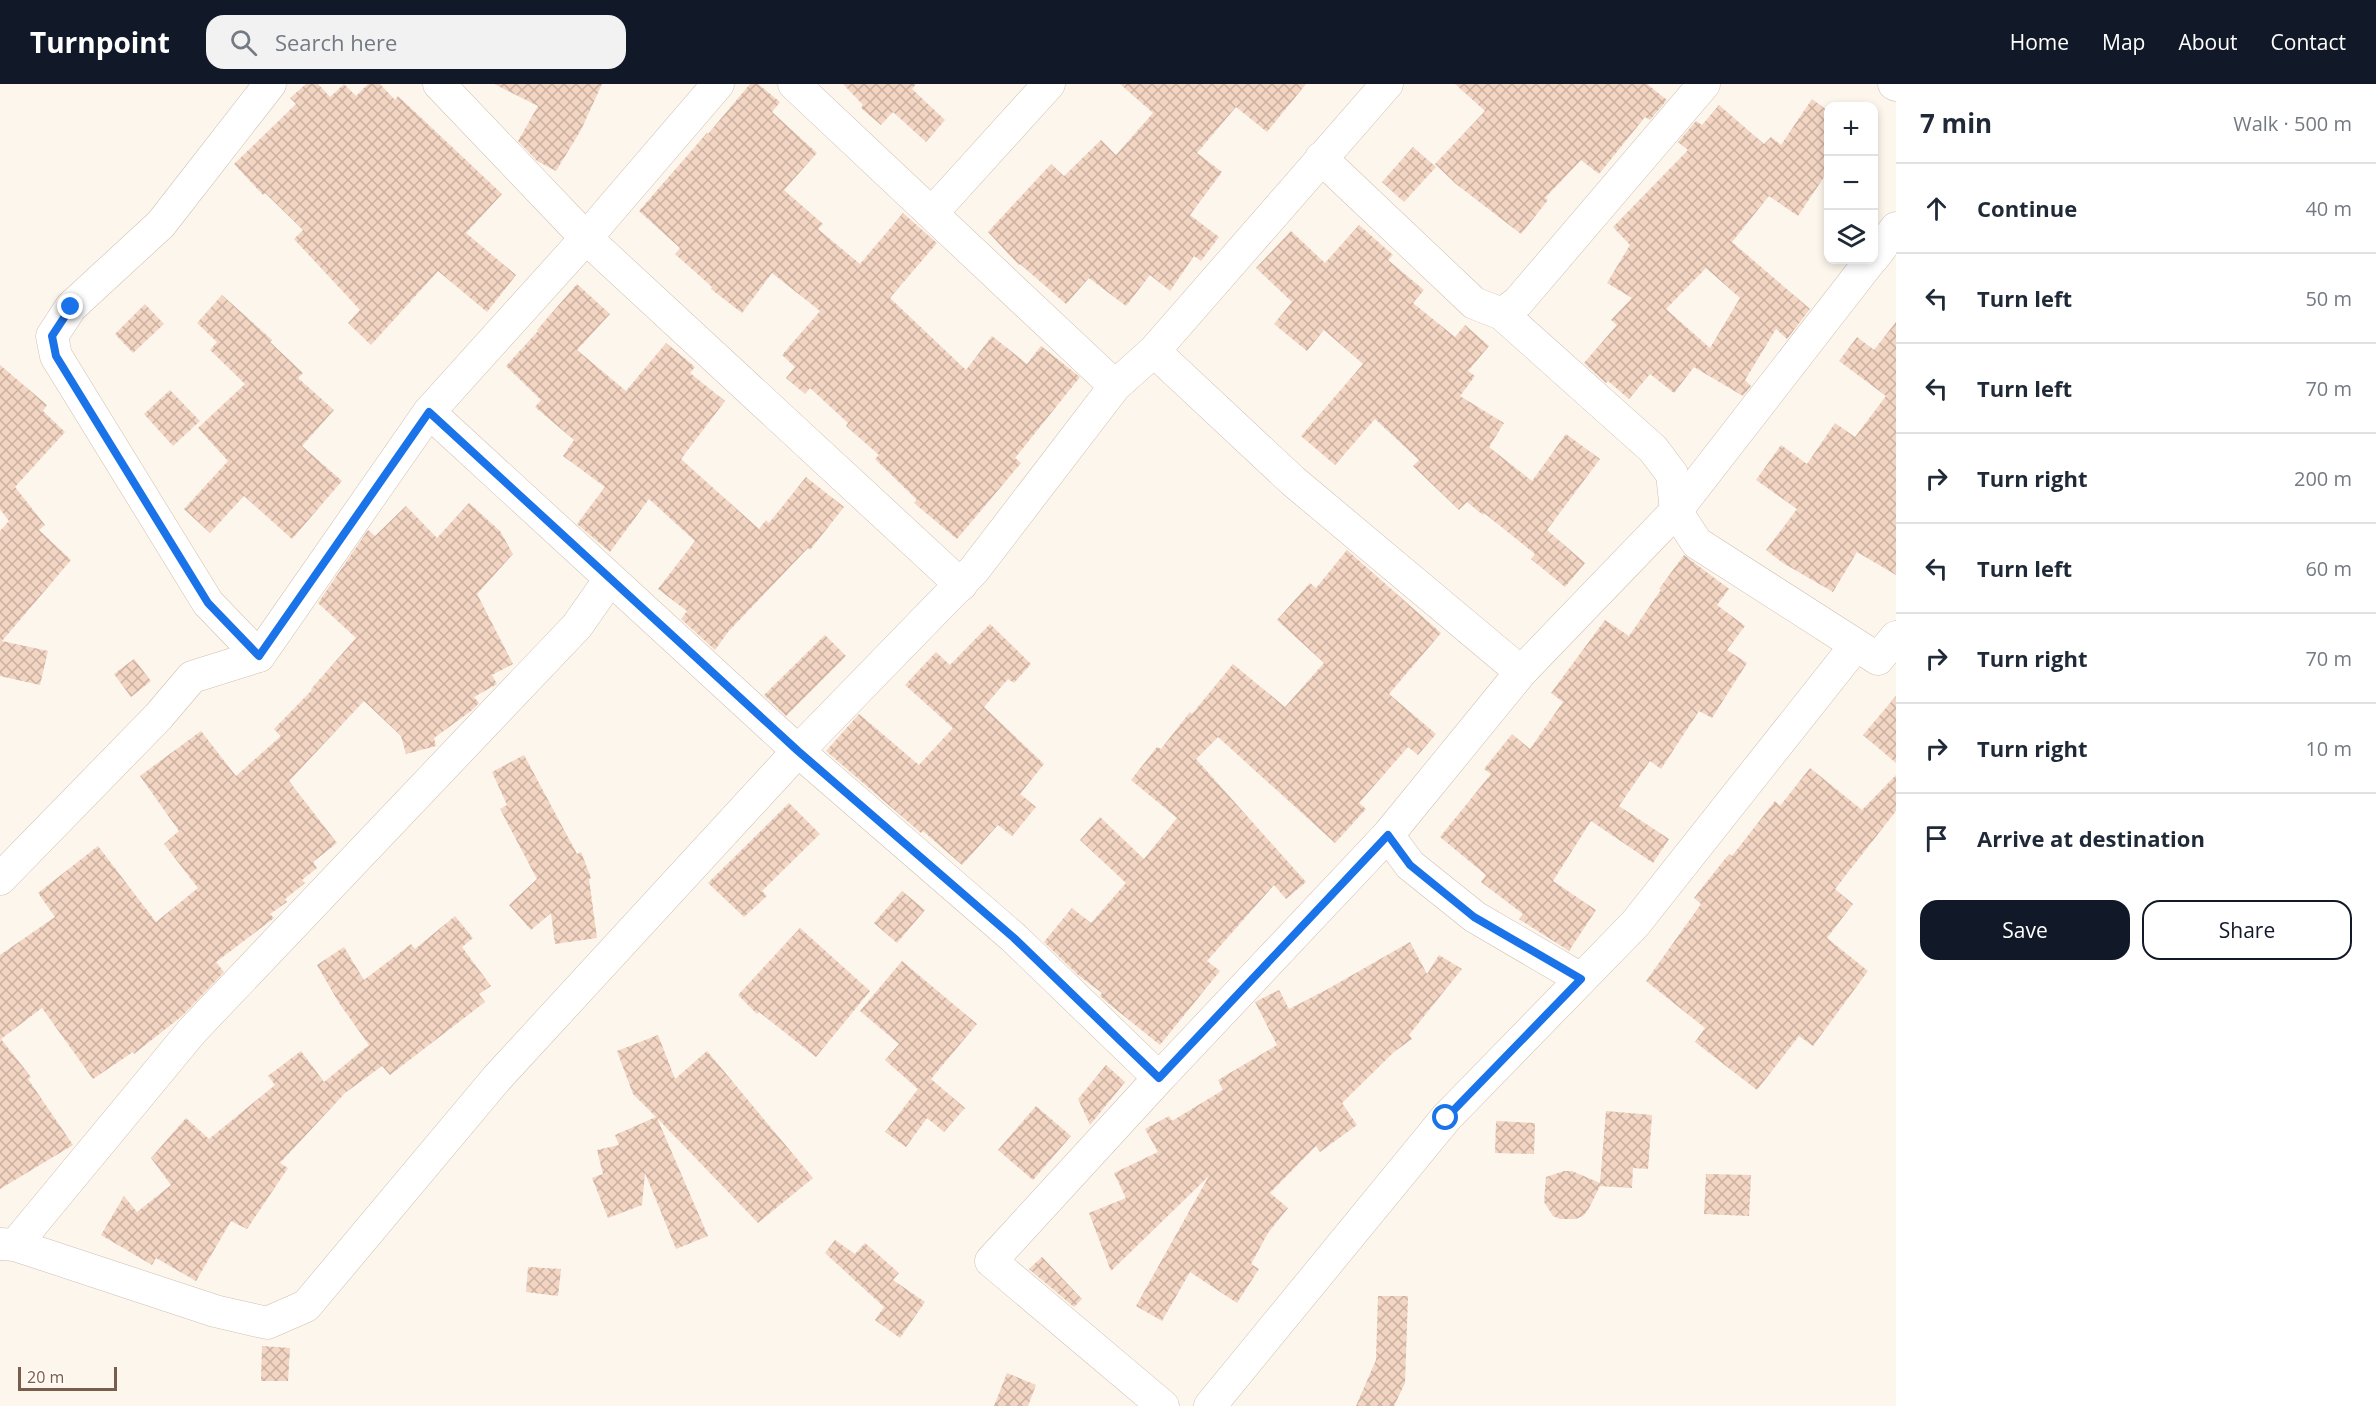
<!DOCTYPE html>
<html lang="en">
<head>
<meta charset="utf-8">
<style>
	:root { --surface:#fff; --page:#f2f2f3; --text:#1f2937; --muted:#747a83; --line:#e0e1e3; --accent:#111827 }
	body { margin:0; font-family:"Open Sans",sans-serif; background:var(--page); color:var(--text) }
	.controls { position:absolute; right:18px; top:18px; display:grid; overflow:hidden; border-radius:12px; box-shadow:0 3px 9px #0003 }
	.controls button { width:54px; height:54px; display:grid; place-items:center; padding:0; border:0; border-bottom:2px solid var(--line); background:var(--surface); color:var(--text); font:30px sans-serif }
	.scale { position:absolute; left:18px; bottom:15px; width:99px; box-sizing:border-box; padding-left:6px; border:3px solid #7a5c4d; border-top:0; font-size:16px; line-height:21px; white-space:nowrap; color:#7a5c4d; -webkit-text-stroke:4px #fffaf3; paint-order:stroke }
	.stop { position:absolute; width:18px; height:18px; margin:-14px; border:4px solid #1a73e8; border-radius:50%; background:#fff }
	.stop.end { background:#1a73e8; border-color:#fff; box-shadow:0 2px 6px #0008 }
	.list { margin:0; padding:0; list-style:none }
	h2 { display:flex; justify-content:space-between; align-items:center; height:78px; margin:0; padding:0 24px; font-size:26px }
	h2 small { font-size:20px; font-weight:400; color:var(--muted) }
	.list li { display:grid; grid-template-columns:39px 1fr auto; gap:18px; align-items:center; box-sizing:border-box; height:90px; padding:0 24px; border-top:2px solid var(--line) }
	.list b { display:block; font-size:22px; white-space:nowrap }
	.list em { font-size:20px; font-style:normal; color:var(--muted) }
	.actions { display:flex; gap:12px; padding:18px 24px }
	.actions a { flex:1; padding:14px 0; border:2px solid var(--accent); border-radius:18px; text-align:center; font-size:21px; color:var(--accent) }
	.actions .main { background:var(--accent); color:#fff }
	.icon { flex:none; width:33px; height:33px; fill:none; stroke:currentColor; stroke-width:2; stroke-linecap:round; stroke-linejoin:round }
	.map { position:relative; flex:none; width:1896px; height:1322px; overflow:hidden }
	header { display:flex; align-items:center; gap:36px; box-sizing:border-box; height:84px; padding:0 30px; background:var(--accent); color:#fff }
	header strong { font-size:28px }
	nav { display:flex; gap:33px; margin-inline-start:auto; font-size:21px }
	.search { width:420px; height:54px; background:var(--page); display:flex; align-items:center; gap:15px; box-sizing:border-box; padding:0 21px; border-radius:18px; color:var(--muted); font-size:22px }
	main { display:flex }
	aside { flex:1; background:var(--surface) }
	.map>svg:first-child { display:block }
	.building { fill:url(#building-cross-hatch); fill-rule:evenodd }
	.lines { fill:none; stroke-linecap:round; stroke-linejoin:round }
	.minor-casing { stroke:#d1beb0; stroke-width:33 }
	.minor { stroke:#fff; stroke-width:32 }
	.route { stroke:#1a73e8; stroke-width:8 }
</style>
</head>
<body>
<header>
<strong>Turnpoint</strong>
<div class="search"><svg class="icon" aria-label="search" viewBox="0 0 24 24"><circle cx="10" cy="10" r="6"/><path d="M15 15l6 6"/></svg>Search here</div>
<nav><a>Home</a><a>Map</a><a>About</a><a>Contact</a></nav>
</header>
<main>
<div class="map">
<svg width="1896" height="1322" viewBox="0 0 1896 1322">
	<defs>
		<pattern id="building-cross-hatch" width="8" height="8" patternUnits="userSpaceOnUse" patternTransform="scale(1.5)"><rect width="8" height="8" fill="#f3d5c3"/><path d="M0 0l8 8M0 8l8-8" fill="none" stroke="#cab0a1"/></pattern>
	</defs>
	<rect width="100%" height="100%" fill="#fdf6ec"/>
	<g class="building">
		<path d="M306,0H318L330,13L344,0L356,12L368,0H380L395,16L398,12L502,110L466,149L516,191L487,228L438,187L371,261L348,239L360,226L294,155L303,146L265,109L263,111L234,80L296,20L290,14Z"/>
		<path d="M494,0H602L581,46L556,87L537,77L518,57L538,22Z"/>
		<path d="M750,0H758L780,18L772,28L817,69L784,106L823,140L818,145L860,180L903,129L937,159L890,214L966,286L992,252L1027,280L1041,262L1080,293L1015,374L1021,379L957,455L914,419L917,416L875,375L879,371L846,342L848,339L810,304L805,310L786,294L795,283L782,271L820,227L772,189L742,229L711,205L712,203L675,170L680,164L639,127L707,49L708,50Z"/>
		<path d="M843,0H916L912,5L945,36L926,58L893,28L881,41L861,24L863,21Z"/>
		<path d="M1120,0H1306L1267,48L1236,23L1197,69L1222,88L1190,131L1219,153L1201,177L1194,172L1170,207L1150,191L1126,222L1089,194L1066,220L1020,180L1019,181L988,148L1051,80L1064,92L1101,56L1116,71L1153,29Z"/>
		<path d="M1455,0H1647L1667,16L1650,36L1645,33L1599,90L1581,76L1545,114L1548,116L1521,150L1456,100L1435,80L1485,27Z"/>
		<path d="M1812,15L1828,27V87L1798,132L1769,112L1732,158L1810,225L1787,255L1776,245L1745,296L1751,302L1743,312L1694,283L1674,309L1650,290L1629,315L1608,297L1606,299L1584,279L1617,241L1611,236L1632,214L1607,199L1630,161L1613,143L1688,66L1678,58L1696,37L1702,41L1719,21L1764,60L1771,53L1781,61ZM1706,184L1740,214L1710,264L1666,225Z"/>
		<path d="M1413,63L1436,83L1404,118L1382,98Z"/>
		<path d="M1359,141L1393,171L1388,176L1424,206L1413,219L1455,253L1465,241L1489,262L1468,287L1475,292L1460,312L1504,339L1489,363L1532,397L1566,350L1600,375L1547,446L1585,479L1565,503L1531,475L1535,470L1484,429L1483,431L1467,418L1459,426L1413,382L1419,376L1375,335L1335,381L1301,352L1363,280L1324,246L1307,267L1274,240L1292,218L1256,184L1291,147L1325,179Z"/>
		<path d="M577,200L610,230L577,266L626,307L666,259L695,283L690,289L725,317L681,375L759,445L766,436L769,439L806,393L844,423L810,466L808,464L728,548L715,566L681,535L687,527L658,505L695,457L649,415L610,468L577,440L605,403L563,372L574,356L535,323L541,316L506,282L538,247L537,246Z"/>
		<path d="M222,211L272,256L270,258L303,289L298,294L334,326L302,362L342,397L292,455L244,412L210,449L184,425L228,377L198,344L245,300L210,266L217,258L197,239Z"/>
		<path d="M145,220L164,240L133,269L115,250Z"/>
		<path d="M1896,238V491L1857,468L1833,508L1783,479L1766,466L1797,425L1756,396L1781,361L1807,380L1835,339L1855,353L1886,312L1839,277L1857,253L1874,266Z"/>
		<path d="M0,281L47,321L43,327L65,348L15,403L45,441L39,446L71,476L2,557L48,567L40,601L0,592V447L9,437L0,425Z"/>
		<path d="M170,306L200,337L173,362L144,330Z"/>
		<path d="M469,419L500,447L513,470L477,510L513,580L492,591L497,600L474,613L479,619L471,627L434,654L436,662L406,670L401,652L364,617L289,697L337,759L313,778L317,784L302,796L305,799L285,815L287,818L270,830L274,834L216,878L224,888L182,932L134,970L133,968L93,995L42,924L1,955L31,993L28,995L73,1061L0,1105V871L55,833L38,809L98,762L156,838L198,804L164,760L179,747L140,692L201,647L236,692L281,652L274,645L312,606L311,605L356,554L318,519L368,446L375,452L406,422L437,454Z"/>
		<path d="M1347,466L1441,549L1389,610L1436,650L1418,671L1408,663L1359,719L1366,725L1335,759L1218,653L1196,675L1306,798L1286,815L1274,801L1207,877L1220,887L1160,961L1108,919L1100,912L1102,909L1078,891L1044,858L1072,824L1091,839L1126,799L1080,756L1100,733L1144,775L1177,734L1131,696L1157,663L1161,665L1190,628L1192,630L1233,580L1285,623L1324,579L1277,536L1310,499L1316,504Z"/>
		<path d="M1684,471L1729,505L1717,521L1745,542L1727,566L1747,579L1712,634L1699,627L1661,685L1650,677L1619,722L1669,755L1653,779L1591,737L1553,797L1596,826L1569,867L1519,835L1523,830L1481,798L1486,791L1440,753L1491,690L1484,685L1512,650L1530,665L1563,618L1551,609L1605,536L1629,552L1661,506L1659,505Z"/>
		<path d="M990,540L1031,580L1014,599L1008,595L984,623L1044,680L1020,710L1036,723L1012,752L998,741L962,781L923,747L921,749L826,667L859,630L919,681L953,644L905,601L936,568L950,581Z"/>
		<path d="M825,551L846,572L786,632L764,611Z"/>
		<path d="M134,575L151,597L131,613L114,590Z"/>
		<path d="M1896,612V679L1863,651Z"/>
		<path d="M524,671L577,770L581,768L591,794L589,795L597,854L555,860L551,829L531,846L509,821L537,795L500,725L507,721L492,688Z"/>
		<path d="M1810,684L1862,726L1896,691V727L1835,805L1853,820L1827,854L1868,887L1813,962L1799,952L1757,1006L1695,958L1705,944L1646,897L1701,820L1694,814L1729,770L1732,772L1775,717L1780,722Z"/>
		<path d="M789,719L820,750L762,807L767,812L744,833L708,799Z"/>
		<path d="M902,807L925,826L897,859L874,839Z"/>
		<path d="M455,832L473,854L462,863L491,902L479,910L485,918L390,991L382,982L345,1009L280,1079L288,1084L247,1145L231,1137L196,1197L156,1174L152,1181L101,1151L124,1112L137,1128L171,1101L151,1074L186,1034L209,1055L275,1001L268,992L301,967L324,998L369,961L339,919L317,881L344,863L364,896L411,860L415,865Z"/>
		<path d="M800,844L870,907L816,973L759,928L757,930L738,911Z"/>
		<path d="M1410,858L1427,890L1439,871L1462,885L1409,951L1412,955L1394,968L1342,1019L1357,1041L1320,1068L1316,1062L1270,1109L1288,1124L1268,1149L1251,1180L1259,1185L1237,1219L1190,1188L1162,1237L1136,1222L1209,1092L1111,1187L1089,1129L1126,1114L1114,1089L1158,1068L1145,1045L1169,1032L1172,1037L1223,1006L1218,996L1277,961L1255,918L1279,906L1289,925L1326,906Z"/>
		<path d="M902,877L977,940L931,995L965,1024L944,1048L927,1034L906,1063L885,1048L918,1005L885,976L899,960L860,927Z"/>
		<path d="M658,951L675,995L707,967L813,1094L758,1139L657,1034L708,1152L676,1165L645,1089L642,1121L608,1134L592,1094L603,1090L597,1066L619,1061L615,1051L656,1033L633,1010L617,967Z"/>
		<path d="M1106,981L1125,998L1090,1041L1078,1015Z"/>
		<path d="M1036,1022L1071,1052L1033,1096L998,1066Z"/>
		<path d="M1606,1027L1652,1031L1648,1085L1633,1084L1632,1104L1600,1102L1588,1126L1583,1132L1576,1135H1560L1553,1132L1544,1118L1546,1093L1564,1087H1572L1600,1099Z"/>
		<path d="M1496,1037L1535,1039L1534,1070L1495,1069Z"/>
		<path d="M1706,1090L1751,1091L1749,1132L1704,1130Z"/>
		<path d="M835,1156L855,1170L865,1159L899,1189L893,1196L925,1218L900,1254L875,1236L884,1223L825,1169Z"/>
		<path d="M1042,1173L1082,1215L1074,1223L1029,1185Z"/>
		<path d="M528,1183L561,1185L558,1212L526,1208Z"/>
		<path d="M1378,1212H1408L1405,1299L1394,1322H1356L1376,1276Z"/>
		<path d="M262,1262L290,1264L288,1297H261Z"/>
		<path d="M1007,1289L1036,1301L1028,1322H994Z"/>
	</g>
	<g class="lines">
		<g class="minor-casing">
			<g id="minor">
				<path d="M439,0L586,154L961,501"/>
				<path d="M794,0L1115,302"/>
				<path d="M1894,0L1896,1"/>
				<path d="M1321,74L1474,219L1502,230L1518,218L1704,0"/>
				<path d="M932,129L1049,0"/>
				<path d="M1874,173L1896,144"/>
				<path d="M1502,230L1653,365L1672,390L1676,427L1697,459L1878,575L1896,553"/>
				<path d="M1154,267L1293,397L1521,588"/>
				<path d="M429,328L798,667L1014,854L1159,994L991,1177L1163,1322"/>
				<path d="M259,572L208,519L56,272L52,252L71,223L161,140L270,0"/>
				<path d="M1388,751L1410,781L1475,833L1581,895"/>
				<path d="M0,795L158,633L192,593L259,572L429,328L586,154L718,0"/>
				<path d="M1159,994L1388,751L1521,588L1676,427L1871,176"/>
				<path d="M0,1160L15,1161L215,1227L267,1239L306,1222L497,994L798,667L974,486L1115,302L1154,267L1387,0"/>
				<path d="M15,1161L192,947L577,542L610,495"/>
				<path d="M1210,1322L1446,1034L1635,840L1856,561"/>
			</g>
		</g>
		<use href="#minor" class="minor"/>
	</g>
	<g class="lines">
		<path class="route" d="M71,223L52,252L56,272L208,519L259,572L429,328L798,667L1014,854L1159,994L1388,751L1410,781L1474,833L1581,895L1446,1034"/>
	</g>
</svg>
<div class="controls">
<button>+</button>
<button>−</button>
<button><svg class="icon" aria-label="layers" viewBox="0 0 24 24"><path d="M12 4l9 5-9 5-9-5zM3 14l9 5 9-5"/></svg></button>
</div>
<div class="scale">20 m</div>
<div class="stop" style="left:1446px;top:1034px"></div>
<div class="stop end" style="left:71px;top:223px"></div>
</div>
<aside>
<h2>7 min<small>Walk · 500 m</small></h2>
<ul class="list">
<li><svg class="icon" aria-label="ahead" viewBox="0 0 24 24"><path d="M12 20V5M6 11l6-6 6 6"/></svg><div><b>Continue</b></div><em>40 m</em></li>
<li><svg class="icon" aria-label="left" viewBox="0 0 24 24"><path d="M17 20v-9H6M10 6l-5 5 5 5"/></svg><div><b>Turn left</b></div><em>50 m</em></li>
<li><svg class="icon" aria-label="left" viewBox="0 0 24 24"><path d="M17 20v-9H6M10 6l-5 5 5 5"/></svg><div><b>Turn left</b></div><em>70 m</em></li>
<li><svg class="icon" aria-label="right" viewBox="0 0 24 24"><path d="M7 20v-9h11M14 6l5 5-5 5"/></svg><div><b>Turn right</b></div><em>200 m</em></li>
<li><svg class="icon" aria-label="left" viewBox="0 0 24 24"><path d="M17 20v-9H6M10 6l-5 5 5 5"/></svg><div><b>Turn left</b></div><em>60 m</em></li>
<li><svg class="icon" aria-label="right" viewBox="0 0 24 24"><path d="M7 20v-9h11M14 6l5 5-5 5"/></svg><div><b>Turn right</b></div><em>70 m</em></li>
<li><svg class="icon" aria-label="right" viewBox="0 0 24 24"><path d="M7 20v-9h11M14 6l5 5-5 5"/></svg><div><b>Turn right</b></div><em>10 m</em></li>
<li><svg class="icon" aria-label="arrive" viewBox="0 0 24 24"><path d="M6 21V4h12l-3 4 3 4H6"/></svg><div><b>Arrive at destination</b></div></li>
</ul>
<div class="actions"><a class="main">Save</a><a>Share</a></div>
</aside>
</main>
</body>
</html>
